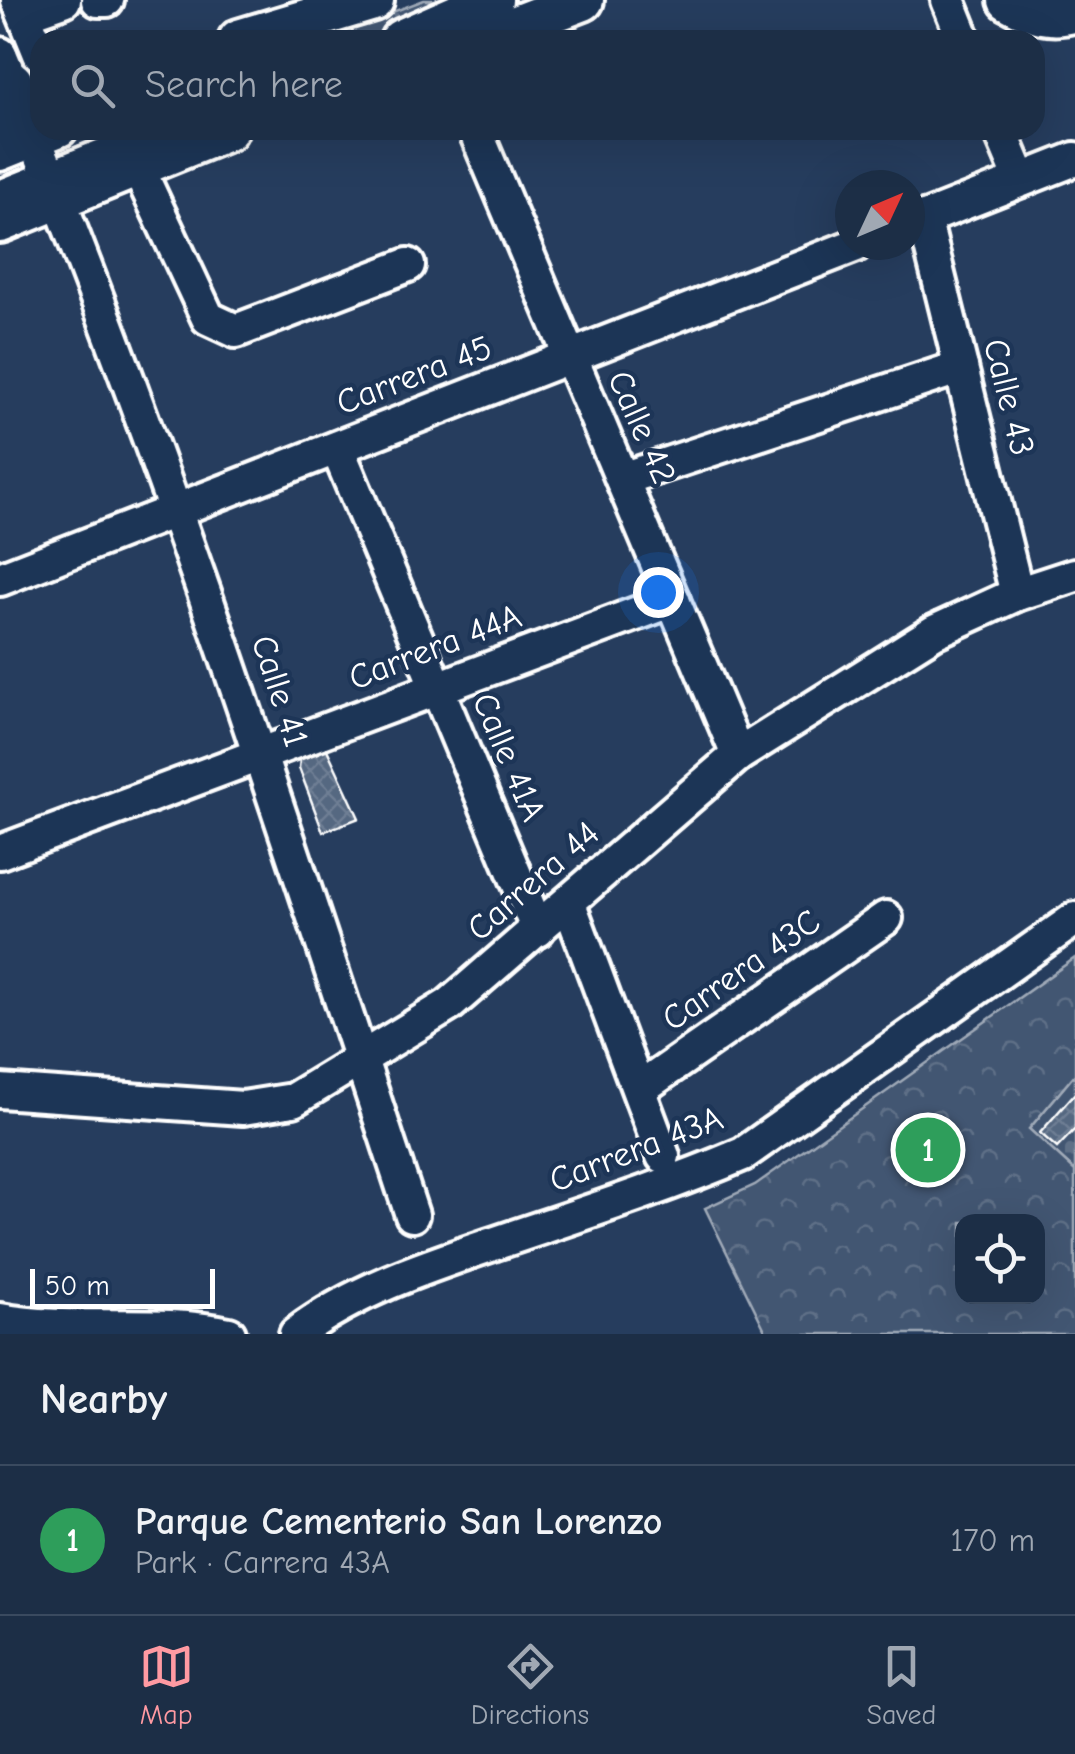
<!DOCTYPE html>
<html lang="en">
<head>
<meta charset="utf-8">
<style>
	:root { --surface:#1c2e46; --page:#293a51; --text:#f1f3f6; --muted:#a0a8b3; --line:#3a4a5f; --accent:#ff9aa2 }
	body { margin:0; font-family:"Comic Neue",sans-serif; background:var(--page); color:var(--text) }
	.controls { position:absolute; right:30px; bottom:30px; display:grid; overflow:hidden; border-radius:20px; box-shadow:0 10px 40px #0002 }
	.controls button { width:90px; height:90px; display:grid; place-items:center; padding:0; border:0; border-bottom:2px solid var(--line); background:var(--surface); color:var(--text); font:50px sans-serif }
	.compass { position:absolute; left:835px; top:170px; width:90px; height:90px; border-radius:50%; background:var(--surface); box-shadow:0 10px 40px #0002; rotate:46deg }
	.scale { position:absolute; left:30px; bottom:25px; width:185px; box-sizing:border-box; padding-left:10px; border:5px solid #fff; border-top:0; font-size:28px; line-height:35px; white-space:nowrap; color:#fff; -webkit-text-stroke:8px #1d3557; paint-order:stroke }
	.you { position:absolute; left:658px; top:592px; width:35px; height:35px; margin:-25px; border:8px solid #fff; border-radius:50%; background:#1a73e8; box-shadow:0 0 0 15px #1a73e833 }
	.badge { display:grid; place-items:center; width:65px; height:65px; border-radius:50%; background:var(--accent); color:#fff; font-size:32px; font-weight:700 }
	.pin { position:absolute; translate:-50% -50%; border:5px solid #fff; box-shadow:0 2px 10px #0006 }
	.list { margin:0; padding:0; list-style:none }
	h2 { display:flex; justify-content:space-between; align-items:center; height:130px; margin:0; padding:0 40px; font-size:42px }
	h2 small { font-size:32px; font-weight:400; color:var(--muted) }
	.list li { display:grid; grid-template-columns:65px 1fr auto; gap:30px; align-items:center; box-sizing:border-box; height:150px; padding:0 40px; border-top:2px solid var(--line) }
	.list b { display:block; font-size:38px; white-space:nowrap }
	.list p { margin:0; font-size:32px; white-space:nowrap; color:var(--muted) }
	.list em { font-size:32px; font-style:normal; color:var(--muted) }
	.icon { flex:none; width:55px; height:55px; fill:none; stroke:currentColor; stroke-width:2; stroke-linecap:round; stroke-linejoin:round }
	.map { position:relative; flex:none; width:1075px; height:1334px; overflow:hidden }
	.search { position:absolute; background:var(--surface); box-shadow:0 10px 40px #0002; left:30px; right:30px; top:30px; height:110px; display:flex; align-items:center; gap:25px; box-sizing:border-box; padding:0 35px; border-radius:30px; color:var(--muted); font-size:38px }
	.sheet { height:280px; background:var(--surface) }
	nav { display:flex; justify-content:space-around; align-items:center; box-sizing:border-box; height:140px; border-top:2px solid var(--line); background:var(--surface); font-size:28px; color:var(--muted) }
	nav a { display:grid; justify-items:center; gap:5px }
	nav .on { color:var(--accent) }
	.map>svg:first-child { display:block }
	.grass { fill:url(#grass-dots); stroke:#a0aab8; stroke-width:2.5 }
	.cemetery { fill:url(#cemetery-stones); stroke:#a0aab8; stroke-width:2.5 }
	.park { fill:url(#park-crowns); stroke:#a0aab8; stroke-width:2.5; fill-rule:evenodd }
	.building { fill:url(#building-cross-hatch); stroke:#fff; stroke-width:2.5 }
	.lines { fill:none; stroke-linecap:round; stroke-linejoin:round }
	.minor-casing { stroke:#fff; stroke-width:40 }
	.major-casing { stroke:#fff; stroke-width:48 }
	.minor { stroke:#1d3557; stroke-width:32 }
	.major { stroke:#1d3557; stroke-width:40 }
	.labels { text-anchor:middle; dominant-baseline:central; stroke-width:9; stroke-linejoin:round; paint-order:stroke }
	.street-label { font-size:35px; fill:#fff; stroke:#1d3557 }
</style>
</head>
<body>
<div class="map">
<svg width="1075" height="1334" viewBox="0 0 1075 1334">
	<defs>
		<pattern id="grass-dots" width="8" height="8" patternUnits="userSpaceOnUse" patternTransform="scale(2.5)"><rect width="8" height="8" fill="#425672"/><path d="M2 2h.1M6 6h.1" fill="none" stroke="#5e6f87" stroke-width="1.8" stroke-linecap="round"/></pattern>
		<pattern id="cemetery-stones" width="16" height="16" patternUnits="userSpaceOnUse" patternTransform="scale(2.5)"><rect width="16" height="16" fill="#425672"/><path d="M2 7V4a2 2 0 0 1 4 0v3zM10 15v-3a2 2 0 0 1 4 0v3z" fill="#5e6f87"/></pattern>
		<pattern id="park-crowns" width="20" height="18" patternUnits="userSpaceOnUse" patternTransform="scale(2.5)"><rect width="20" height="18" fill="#425672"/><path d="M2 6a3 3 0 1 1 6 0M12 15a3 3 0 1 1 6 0" fill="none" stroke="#5e6f87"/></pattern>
		<pattern id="building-cross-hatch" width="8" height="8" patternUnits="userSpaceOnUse" patternTransform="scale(2.5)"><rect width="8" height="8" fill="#556781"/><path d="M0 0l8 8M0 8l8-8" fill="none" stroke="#6e7e94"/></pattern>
	</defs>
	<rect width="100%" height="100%" fill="#263d5e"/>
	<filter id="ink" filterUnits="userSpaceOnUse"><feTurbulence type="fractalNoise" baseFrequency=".01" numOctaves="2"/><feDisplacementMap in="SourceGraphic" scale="20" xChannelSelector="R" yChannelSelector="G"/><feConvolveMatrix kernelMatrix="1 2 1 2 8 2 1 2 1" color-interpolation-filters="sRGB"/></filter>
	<g filter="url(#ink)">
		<path class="grass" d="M424,0H470L365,40H319Z"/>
		<path class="cemetery" d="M1075,1074V1171L1029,1129Z"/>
		<path class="park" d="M1075,958V1074L1029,1129L1075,1171V1334H767L705,1208L755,1185ZM962,1222H1038V1296H962Z"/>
		<g class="building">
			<path d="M325,745L359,818L323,832L299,768L300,759Z"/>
			<path d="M1075,1093V1129L1057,1148L1040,1133Z"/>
		</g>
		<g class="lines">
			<g class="minor-casing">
				<g id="minor">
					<path d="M18,0L40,54"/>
					<path d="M98,0H107"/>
					<path d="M948,0L964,40"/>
					<path d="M24,14L64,0"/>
					<path d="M0,54C158,433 284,825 412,1215"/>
					<path d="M475,130L738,755"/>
					<path d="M1000,130L1021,180"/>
					<path d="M0,154L60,130"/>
					<path d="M137,166L208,318L236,331L408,265"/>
					<path d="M0,197L167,130"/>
					<path d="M924,218L1017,594"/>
					<path d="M910,224L1075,159"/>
					<path d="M337,448L538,930"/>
					<path d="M622,479L961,367"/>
					<path d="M0,579L856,245"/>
					<path d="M0,852L673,600"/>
					<path d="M569,904L663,1156"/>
					<path d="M641,1088L886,918"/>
					<path d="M0,1091L243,1108L293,1100L449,1005L738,755L934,632L1017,594L1075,575"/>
					<path d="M0,1320C73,1334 154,1318 229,1334"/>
					<path d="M296,1334C354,1291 422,1268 490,1245C575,1216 661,1189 743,1154L1075,919"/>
				</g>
			</g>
			<g class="major-casing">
				<g id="major">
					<path d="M1009,0C1030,12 1051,19 1075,11"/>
					<path d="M239,40L373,0"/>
					<path d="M401,40L492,0"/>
					<path d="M479,40L583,0"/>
					<path d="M0,118L12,82"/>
					<path d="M0,132L40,116"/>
					<path d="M0,222L227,130"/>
				</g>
			</g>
			<use href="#minor" class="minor"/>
			<use href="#major" class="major"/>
		</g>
	</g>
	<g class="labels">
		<g class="street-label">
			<text transform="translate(414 375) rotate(-21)">Carrera 45</text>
			<text transform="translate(1009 397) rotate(76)">Calle 43</text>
			<text transform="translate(642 427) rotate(66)">Calle 42</text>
			<text transform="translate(435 647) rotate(-21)">Carrera 44A</text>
			<text transform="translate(280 691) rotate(72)">Calle 41</text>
			<text transform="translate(509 757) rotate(67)">Calle 41A</text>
			<text transform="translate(533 881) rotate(-41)">Carrera 44</text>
			<text transform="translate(741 970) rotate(-35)">Carrera 43C</text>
			<text transform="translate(636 1149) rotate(-21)">Carrera 43A</text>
		</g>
	</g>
</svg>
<div class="controls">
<button><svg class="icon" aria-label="locate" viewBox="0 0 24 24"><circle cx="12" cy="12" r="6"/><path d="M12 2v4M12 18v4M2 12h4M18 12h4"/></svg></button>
</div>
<svg class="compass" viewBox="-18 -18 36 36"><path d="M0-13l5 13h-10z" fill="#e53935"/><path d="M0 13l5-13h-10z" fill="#a0a8b3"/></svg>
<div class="scale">50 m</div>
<div class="you"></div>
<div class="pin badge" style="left:928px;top:1150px;background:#2e9e5b">1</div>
<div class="search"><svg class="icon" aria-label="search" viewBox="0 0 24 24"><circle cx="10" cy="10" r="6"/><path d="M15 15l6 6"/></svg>Search here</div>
</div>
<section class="sheet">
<h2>Nearby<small></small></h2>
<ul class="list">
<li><span class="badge" style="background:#2e9e5b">1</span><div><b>Parque Cementerio San Lorenzo</b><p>Park · Carrera 43A</p></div><em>170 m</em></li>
</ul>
</section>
<nav>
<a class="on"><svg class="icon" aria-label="map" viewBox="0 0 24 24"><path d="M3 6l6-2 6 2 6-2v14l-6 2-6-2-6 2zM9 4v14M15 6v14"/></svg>Map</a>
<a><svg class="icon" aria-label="directions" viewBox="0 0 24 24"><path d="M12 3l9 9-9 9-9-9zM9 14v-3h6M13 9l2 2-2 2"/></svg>Directions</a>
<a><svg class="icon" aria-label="saved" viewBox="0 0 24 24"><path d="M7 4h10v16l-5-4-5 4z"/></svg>Saved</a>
</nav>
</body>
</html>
